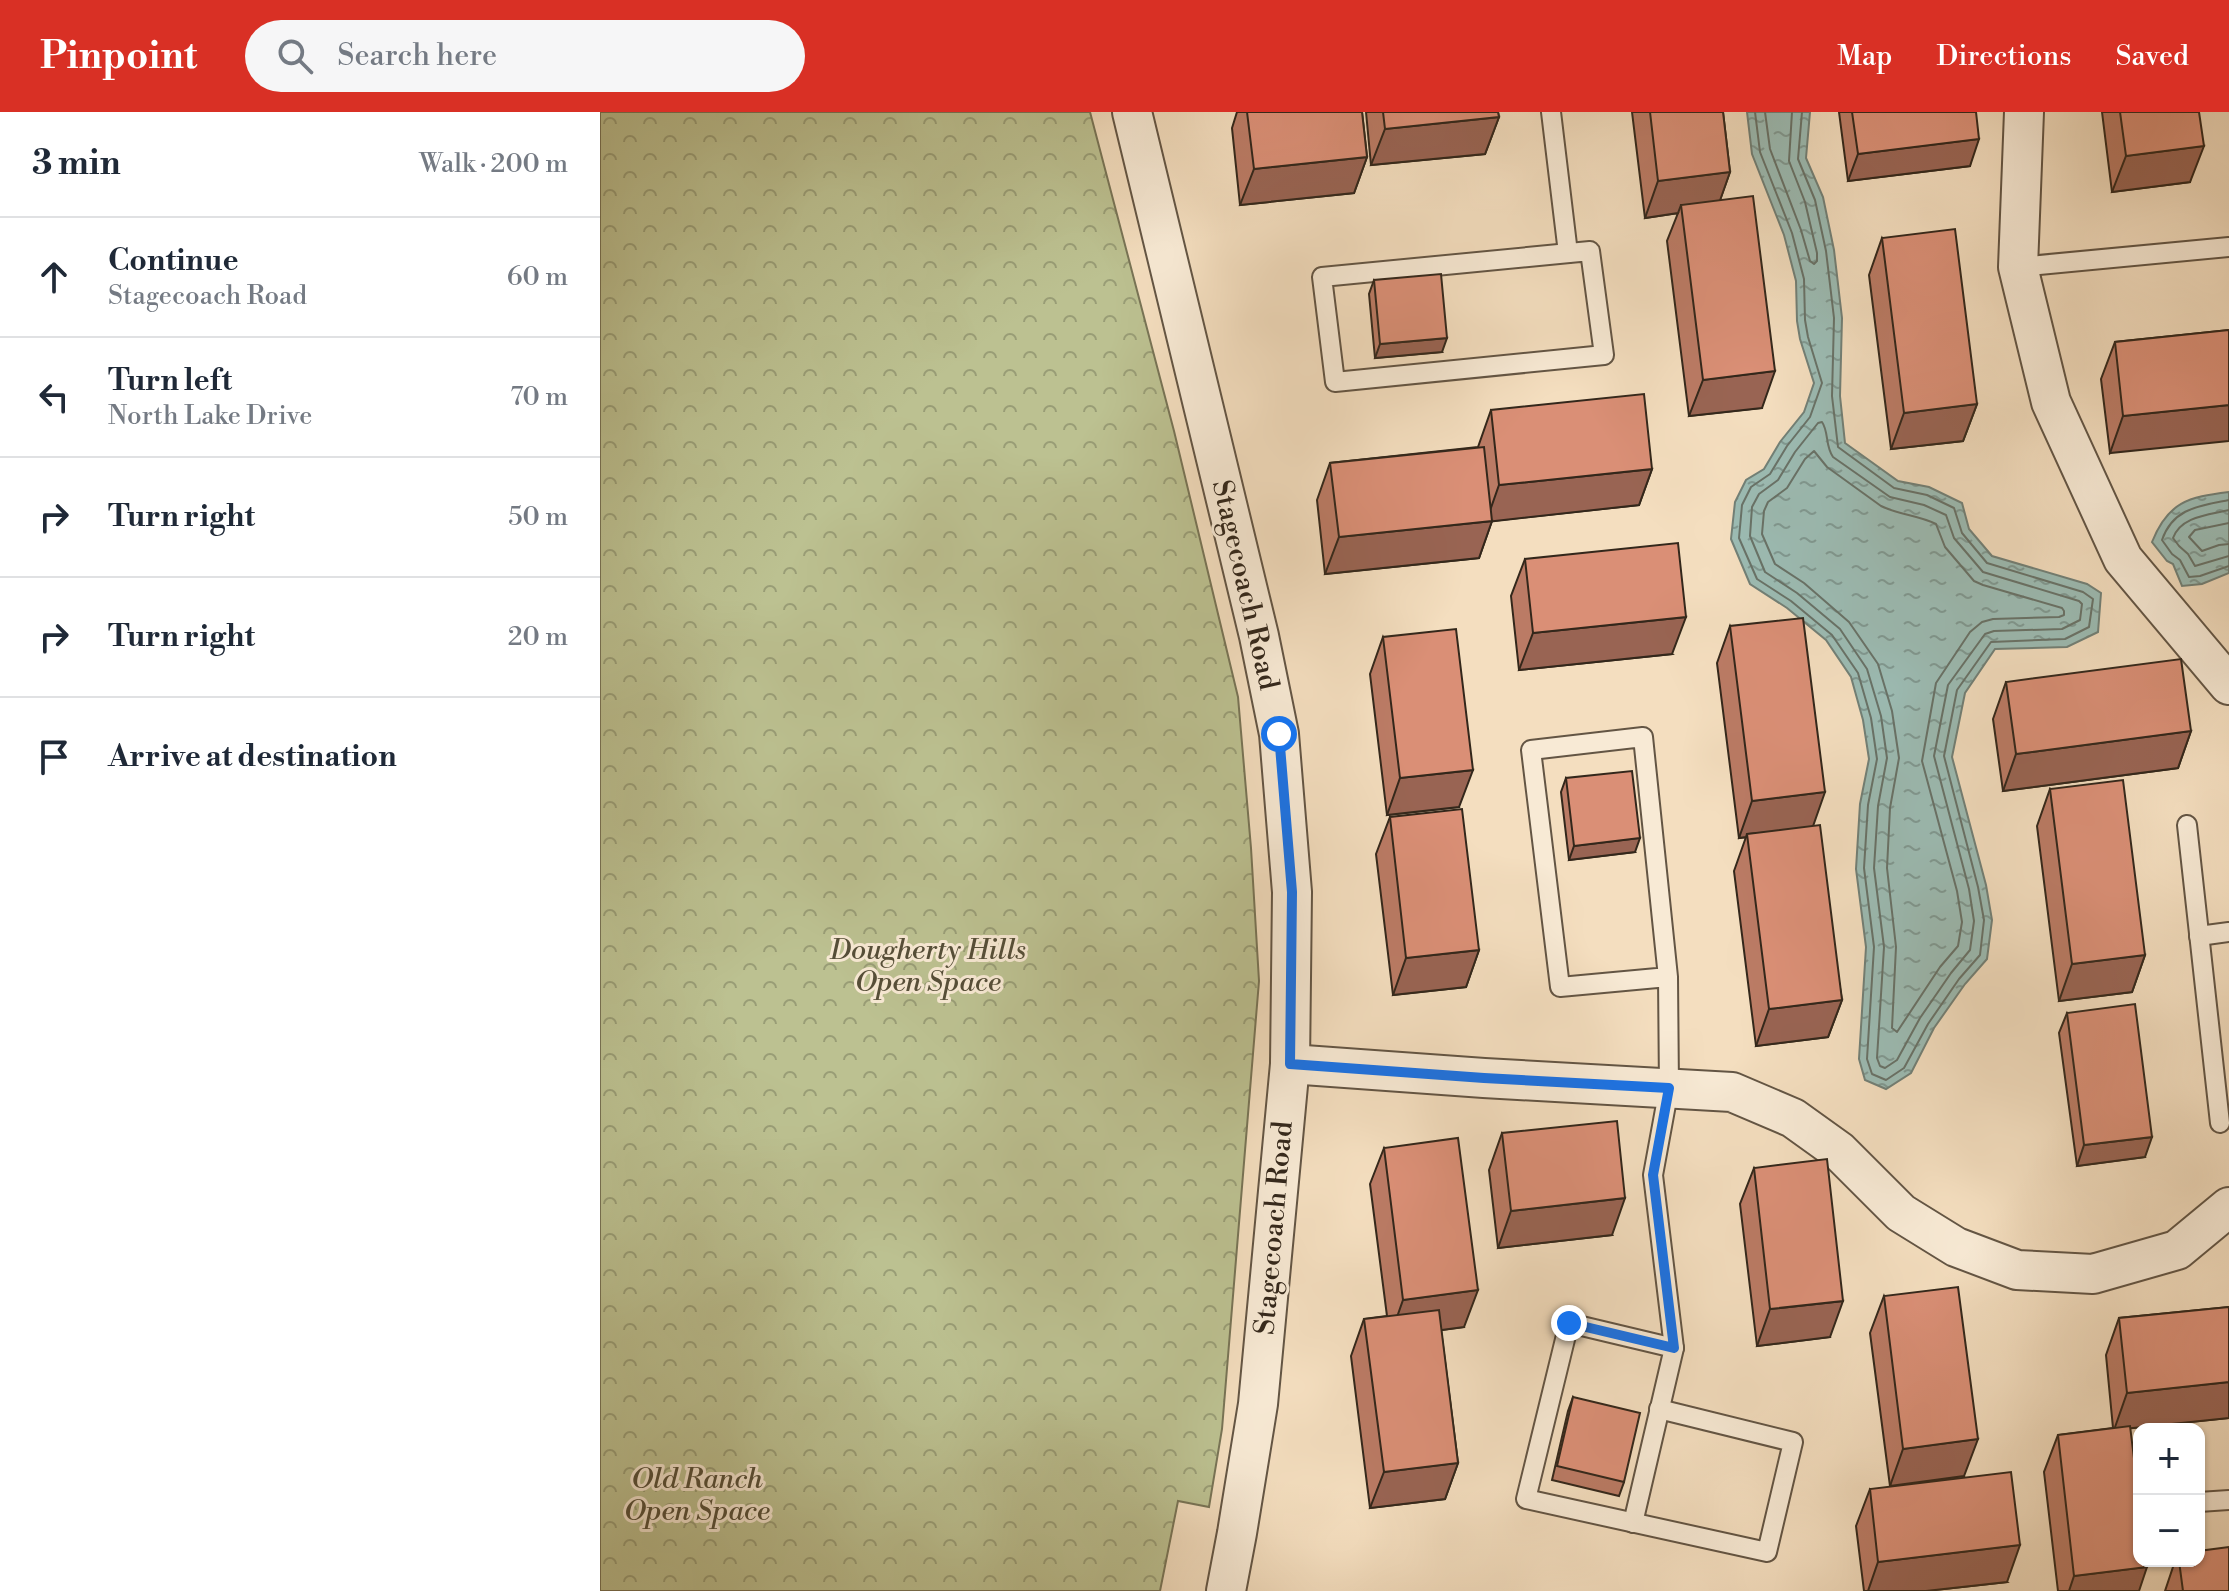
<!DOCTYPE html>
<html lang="en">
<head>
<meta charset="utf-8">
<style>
	:root { --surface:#fff; --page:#f6f6f7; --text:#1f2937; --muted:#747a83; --line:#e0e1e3; --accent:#d93025 }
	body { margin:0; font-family:"Libre Bodoni",serif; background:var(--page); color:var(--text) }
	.controls { position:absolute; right:24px; bottom:24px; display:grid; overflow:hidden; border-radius:16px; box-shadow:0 2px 6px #0004 }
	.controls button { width:72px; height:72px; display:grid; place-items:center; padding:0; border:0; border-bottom:2px solid var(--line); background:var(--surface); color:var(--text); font:40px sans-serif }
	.stop { position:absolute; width:24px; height:24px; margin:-18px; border:6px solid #1a73e8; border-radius:50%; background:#fff }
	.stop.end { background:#1a73e8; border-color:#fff; box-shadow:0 2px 8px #0008 }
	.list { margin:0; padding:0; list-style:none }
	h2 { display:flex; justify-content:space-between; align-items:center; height:104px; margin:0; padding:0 32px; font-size:34px }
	h2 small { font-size:26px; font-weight:400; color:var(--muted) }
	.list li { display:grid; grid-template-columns:52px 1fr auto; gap:24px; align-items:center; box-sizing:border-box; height:120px; padding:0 32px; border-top:2px solid var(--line) }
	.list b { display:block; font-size:30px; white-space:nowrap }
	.list p { margin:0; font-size:26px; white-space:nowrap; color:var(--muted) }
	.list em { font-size:26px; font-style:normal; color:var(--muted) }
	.icon { flex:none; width:44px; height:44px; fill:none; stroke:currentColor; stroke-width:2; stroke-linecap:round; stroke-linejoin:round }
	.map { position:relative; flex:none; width:1629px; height:1479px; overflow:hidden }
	header { display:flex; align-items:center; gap:48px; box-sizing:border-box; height:112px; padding:0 40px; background:var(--accent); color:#fff }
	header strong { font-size:38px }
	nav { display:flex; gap:44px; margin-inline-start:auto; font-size:28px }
	.search { width:560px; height:72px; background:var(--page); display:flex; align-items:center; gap:20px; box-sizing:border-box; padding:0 28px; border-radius:44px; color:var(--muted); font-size:30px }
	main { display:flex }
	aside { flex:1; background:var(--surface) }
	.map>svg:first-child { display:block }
	.park { fill:url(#park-crowns); stroke:#787456; stroke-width:2 }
	.water { fill:url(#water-ripples); stroke:#728077; stroke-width:2 }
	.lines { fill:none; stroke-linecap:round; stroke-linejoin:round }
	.shore { stroke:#687268; stroke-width:2 }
	.service-casing { stroke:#635544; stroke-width:22 }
	.minor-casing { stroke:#635544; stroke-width:42 }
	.service { stroke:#f8ead5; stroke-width:18 }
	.minor { stroke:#f8ead5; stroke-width:38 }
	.wall { fill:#bb7b65; stroke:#33271b; stroke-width:2 }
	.shaded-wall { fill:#996453; stroke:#33271b; stroke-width:2 }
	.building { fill:#da8f76; stroke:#33271b; stroke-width:2 }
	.route { stroke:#1a73e8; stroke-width:10 }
	.labels { text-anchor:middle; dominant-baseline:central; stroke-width:6; stroke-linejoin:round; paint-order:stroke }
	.street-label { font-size:28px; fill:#33271b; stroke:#f8ead5 }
	.park-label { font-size:28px; font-style:italic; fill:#554e38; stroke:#f8ead5 }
</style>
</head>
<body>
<header>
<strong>Pinpoint</strong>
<div class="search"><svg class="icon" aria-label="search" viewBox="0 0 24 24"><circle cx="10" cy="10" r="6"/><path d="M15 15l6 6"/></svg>Search here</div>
<nav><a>Map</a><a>Directions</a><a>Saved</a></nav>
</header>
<main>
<aside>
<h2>3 min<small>Walk · 200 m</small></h2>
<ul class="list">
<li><svg class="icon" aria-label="ahead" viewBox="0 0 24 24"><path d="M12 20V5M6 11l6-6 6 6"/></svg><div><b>Continue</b><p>Stagecoach Road</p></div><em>60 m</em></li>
<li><svg class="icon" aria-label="left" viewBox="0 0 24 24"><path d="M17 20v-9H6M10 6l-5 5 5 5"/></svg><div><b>Turn left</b><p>North Lake Drive</p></div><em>70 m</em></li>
<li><svg class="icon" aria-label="right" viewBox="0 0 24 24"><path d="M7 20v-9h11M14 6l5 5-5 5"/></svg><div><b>Turn right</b></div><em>50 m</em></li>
<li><svg class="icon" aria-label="right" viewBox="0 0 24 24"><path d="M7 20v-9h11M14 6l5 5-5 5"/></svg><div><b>Turn right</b></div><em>20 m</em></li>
<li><svg class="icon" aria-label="arrive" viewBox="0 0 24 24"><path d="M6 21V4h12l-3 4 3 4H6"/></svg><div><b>Arrive at destination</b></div></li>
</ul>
</aside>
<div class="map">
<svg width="1629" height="1479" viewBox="0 0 1629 1479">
	<defs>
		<pattern id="park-crowns" width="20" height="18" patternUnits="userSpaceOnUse" patternTransform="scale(2)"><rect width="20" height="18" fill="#bcc191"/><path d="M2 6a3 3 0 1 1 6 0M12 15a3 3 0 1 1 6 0" fill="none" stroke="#999d76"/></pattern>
		<pattern id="water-ripples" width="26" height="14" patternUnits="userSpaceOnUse" patternTransform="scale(2)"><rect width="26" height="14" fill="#9cbcb4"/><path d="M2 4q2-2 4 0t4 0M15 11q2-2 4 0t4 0" fill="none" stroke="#809992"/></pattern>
	</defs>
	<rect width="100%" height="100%" fill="#f4debf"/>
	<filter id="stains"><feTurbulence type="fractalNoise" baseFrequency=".0025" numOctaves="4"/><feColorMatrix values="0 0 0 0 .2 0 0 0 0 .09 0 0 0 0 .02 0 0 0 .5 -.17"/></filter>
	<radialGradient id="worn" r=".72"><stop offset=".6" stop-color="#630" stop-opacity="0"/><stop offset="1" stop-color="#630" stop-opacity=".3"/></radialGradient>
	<path class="park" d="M0,0H490L574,319L638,585L651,736L659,869L622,1317L609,1395L578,1389L560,1479H0Z"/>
	<g class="water">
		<path d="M1147,0H1210L1206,46L1223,85L1234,138L1242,206L1240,284L1245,331L1298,369L1329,375L1362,391L1369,417L1392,444L1487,472L1501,481L1498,520L1467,535L1395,537L1365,581L1352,645L1386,773L1392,808L1387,847L1365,872L1334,916L1311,961L1286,977L1265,968L1259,947L1266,835L1256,757L1260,692L1269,647L1263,608L1251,565L1226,528L1187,496L1150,472L1131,427L1135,390L1146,368L1164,357L1180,330L1204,300L1214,271L1200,227L1197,209L1196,169L1184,123L1152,42Z"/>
		<path d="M1629,380V461L1602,472L1582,474L1573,452L1567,449L1552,430C1568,390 1588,385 1629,380Z"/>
	</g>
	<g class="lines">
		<g class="shore">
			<path d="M1155,0L1160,40L1192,121L1204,167L1205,208L1208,225L1222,271L1210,305L1187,334L1170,362L1151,375L1142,393L1139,426L1157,467L1191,489L1232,523L1258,561L1271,606L1277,647L1268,693L1264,756L1274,835L1267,947L1272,962L1286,968L1304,956L1328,912L1359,867L1380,843L1384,808L1378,775L1344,644L1357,578L1391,530L1465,527L1489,515L1493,487L1483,480L1387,451L1362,421L1354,396L1327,383L1294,376L1238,335L1232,284L1234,206L1226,139L1215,88L1198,47L1202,0"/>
			<path d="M1165,0L1170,37L1201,118L1210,149L1214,152L1217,149V141L1205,90L1189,49L1192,0"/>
			<path d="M1222,310C1229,320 1225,334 1233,345L1290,385L1324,393L1346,403L1354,426L1383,460L1479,489L1482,492L1480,508L1462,517L1394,519L1385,522L1348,573L1334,644L1369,777L1374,809L1370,838L1351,861L1320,906L1297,948L1285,956L1280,954L1277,946L1284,835L1274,756L1278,694L1287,646L1281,604L1267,557L1240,517L1197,481L1165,460L1150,424L1152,395L1159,382L1178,368L1195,340L1218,311Z"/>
			<path d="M1214,339L1227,355L1281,394C1299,403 1318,403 1336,412L1345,435L1374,469L1383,473L1462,496L1464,499V503L1459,505L1393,507L1382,510L1370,520L1336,571L1322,649L1357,779L1362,810L1358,834L1340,855L1297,920L1292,916L1296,835L1287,756L1290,696L1299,646L1292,599L1278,552L1249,510L1204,471L1175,452L1162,422L1164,399L1168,390L1187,376L1205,347Z"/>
			<path d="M1629,388C1599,394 1573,396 1562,428L1572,442L1580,448L1589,465L1600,464L1629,454"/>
			<path d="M1629,398C1609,403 1581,404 1573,426L1579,434L1588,442L1595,454L1629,444"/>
			<path d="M1629,411L1595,418L1589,425L1602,439L1619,433L1629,432"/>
		</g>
		<g class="service-casing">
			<g id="service">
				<path d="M951,0L968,141"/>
				<path d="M990,139L1004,243L735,270L722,165Z"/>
				<path d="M1418,155L1629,135"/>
				<path d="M1587,713L1620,1011"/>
				<path d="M1599,824L1629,820"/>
				<path d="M1059,1297L1193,1330L1167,1440L926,1387L969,1211L1074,1236"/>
				<path d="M1599,1390L1629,1388"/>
				<path d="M1033,1411L1074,1236L1053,1063L1069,976L1068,865L1043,625L931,638L960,875L1068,865"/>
			</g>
		</g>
		<g class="minor-casing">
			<g id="minor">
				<path d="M532,0L659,524L679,622L692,780L690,952L658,1292L637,1421L626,1479"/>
				<path d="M1424,0L1418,155L1451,290L1523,447L1629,573"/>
				<path d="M690,952L884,966L1132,980L1193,1006L1239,1039L1301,1101L1356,1135L1417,1158L1493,1162L1577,1138L1629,1095"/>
			</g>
		</g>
		<use href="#service" class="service"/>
		<use href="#minor" class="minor"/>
	</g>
	<g class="wall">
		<path d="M637,0H762L767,45L754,81L640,93L632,16Z"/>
		<path d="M766,0H898L899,5L885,42L771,53Z"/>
		<path d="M1032,0H1123L1130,60L1120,88L1162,296L1089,304L1067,129L1078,101L1045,106Z"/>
		<path d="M1239,0H1376L1370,54L1248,69Z"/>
		<path d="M1502,0H1599L1590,70L1512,80Z"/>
		<path d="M1282,126L1377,292L1363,329L1291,337L1269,163Z"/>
		<path d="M774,168L842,240L775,246L769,182Z"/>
		<path d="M1629,218L1510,341L1501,267L1515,230Z"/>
		<path d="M891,298L1052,357L1039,393L892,409L879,446L725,462L717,388L730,351L878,335Z"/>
		<path d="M925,447L1072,542L919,558L911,484Z"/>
		<path d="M1130,514L1213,714L1242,888L1228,925L1156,934L1134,759L1146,725L1139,726L1117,551Z"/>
		<path d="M783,525L859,695L787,703L770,562Z"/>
		<path d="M1406,570L1591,619L1578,656L1403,679L1393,607Z"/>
		<path d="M966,666L1035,740L969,748L961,680Z"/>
		<path d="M1450,677L1545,843L1532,880L1459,889L1437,714Z"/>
		<path d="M790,705L879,838L866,875L793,883L776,742Z"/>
		<path d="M1467,901L1545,1045L1477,1054L1459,921Z"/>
		<path d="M902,1021L1012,1123L898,1136L889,1058Z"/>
		<path d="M784,1036L864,1215L841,1218L858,1351L845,1387L770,1396L751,1244L764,1207L787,1204L770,1072Z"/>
		<path d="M1154,1056L1230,1225L1157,1234L1140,1092Z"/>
		<path d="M1284,1184L1364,1364L1290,1374L1270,1221Z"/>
		<path d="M1629,1195V1306L1530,1316L1539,1479H1458L1444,1360L1458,1323L1513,1316L1506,1243L1519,1206Z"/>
		<path d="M973,1285L1024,1370L1019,1384L952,1368L968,1299Z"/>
		<path d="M1270,1377L1407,1470L1326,1479H1264L1256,1414Z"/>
		<path d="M1575,1449H1599L1629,1479H1565Z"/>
	</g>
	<g class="shaded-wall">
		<path d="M899,5L885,42L771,53L785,17Z"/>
		<path d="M1379,27L1370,54L1248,69L1258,42Z"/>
		<path d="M1604,34L1590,70L1512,80L1526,44Z"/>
		<path d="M767,45L754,81L640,93L654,57Z"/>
		<path d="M1130,60L1117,97L1081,93L1078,101L1045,106L1058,69Z"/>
		<path d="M847,226L842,240L775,246L780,232Z"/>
		<path d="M1175,259L1162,296L1089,304L1103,268Z"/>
		<path d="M1377,292L1363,329L1291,337L1304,301Z"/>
		<path d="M1629,293V329L1510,341L1523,304Z"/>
		<path d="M1052,357L1039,393L886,410L899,373Z"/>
		<path d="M892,409L879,446L725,462L739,425Z"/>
		<path d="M1086,505L1072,542L919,558L933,521Z"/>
		<path d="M1591,619L1578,656L1403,679L1416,642Z"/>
		<path d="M873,658L859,695L787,703L800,666Z"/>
		<path d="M1225,680L1212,717L1147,722L1146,725L1139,726L1152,689Z"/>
		<path d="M1040,726L1035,740L969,748L974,734Z"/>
		<path d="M879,838L866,875L793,883L806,846Z"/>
		<path d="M1545,843L1532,880L1459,889L1472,852Z"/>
		<path d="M1242,888L1228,925L1156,934L1169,897Z"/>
		<path d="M1552,1025L1545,1045L1477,1054L1484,1033Z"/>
		<path d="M1025,1086L1012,1123L898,1136L911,1099Z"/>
		<path d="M878,1178L864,1215L790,1225L803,1188Z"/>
		<path d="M1243,1189L1230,1225L1157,1234L1170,1197Z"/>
		<path d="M1629,1270V1306L1514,1318L1527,1281Z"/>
		<path d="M1378,1327L1364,1364L1290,1374L1303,1337Z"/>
		<path d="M858,1351L845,1387L770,1396L784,1360Z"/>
		<path d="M1420,1433L1407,1470L1326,1479H1268L1278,1450Z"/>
		<path d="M1547,1455L1539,1479H1469L1474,1464Z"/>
	</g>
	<g class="building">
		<path d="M647,0H762L767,45L654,57Z"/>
		<path d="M783,0H898L899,5L785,17Z"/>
		<path d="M1050,0H1123L1130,60L1058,69Z"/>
		<path d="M1252,0H1376L1379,27L1258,42Z"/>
		<path d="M1520,0H1599L1604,34L1526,44Z"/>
		<path d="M1153,84L1175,259L1103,268L1081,93Z"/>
		<path d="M1355,117L1377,292L1304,301L1282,126Z"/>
		<path d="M841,162L847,226L780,232L774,168Z"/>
		<path d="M1629,218V293L1523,304L1515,230Z"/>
		<path d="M1044,282L1052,357L899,373L891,298Z"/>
		<path d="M884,335L892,409L739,425L730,351Z"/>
		<path d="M1078,431L1086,505L933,521L925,447Z"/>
		<path d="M1203,506L1225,680L1152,689L1130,514Z"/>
		<path d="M856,517L873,658L800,666L783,525Z"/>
		<path d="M1581,547L1591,619L1416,642L1406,570Z"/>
		<path d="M1032,659L1040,726L974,734L966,666Z"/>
		<path d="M1523,668L1545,843L1472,852L1450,677Z"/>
		<path d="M862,697L879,838L806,846L790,705Z"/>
		<path d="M1220,713L1242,888L1169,897L1147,722Z"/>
		<path d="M1535,892L1552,1025L1484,1033L1467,901Z"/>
		<path d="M1017,1009L1025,1086L911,1099L902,1021Z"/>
		<path d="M858,1026L878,1178L803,1188L784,1036Z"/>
		<path d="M1227,1047L1243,1189L1170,1197L1154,1056Z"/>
		<path d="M1358,1175L1378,1327L1303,1337L1284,1184Z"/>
		<path d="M1629,1195V1270L1527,1281L1519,1206Z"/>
		<path d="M839,1198L858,1351L784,1360L764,1207Z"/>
		<path d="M973,1285L1040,1301L1024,1370L957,1354Z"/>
		<path d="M1530,1314L1539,1387V1449H1546L1547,1455L1474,1464L1458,1323Z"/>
		<path d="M1411,1360L1420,1433L1278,1450L1270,1377Z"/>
		<path d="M1629,1435V1479H1583L1579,1449H1599V1439Z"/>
	</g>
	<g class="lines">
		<path class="route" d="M679,622L692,780L690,952L884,966L1069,976L1053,1063L1074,1236L969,1211"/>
	</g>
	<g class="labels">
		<g class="street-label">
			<text transform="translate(645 473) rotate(77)">Stagecoach Road</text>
			<text transform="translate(674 1116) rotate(-85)">Stagecoach Road</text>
		</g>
		<g class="park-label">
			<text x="328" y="838">Dougherty Hills<tspan x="328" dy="32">Open Space</tspan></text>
			<text x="97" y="1367">Old Ranch<tspan x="97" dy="32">Open Space</tspan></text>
		</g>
	</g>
	<rect width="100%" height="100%" filter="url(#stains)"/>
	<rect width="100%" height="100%" fill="url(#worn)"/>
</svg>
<div class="controls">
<button>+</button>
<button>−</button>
</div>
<div class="stop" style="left:679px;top:622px"></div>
<div class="stop end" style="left:969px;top:1211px"></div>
</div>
</main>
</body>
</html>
